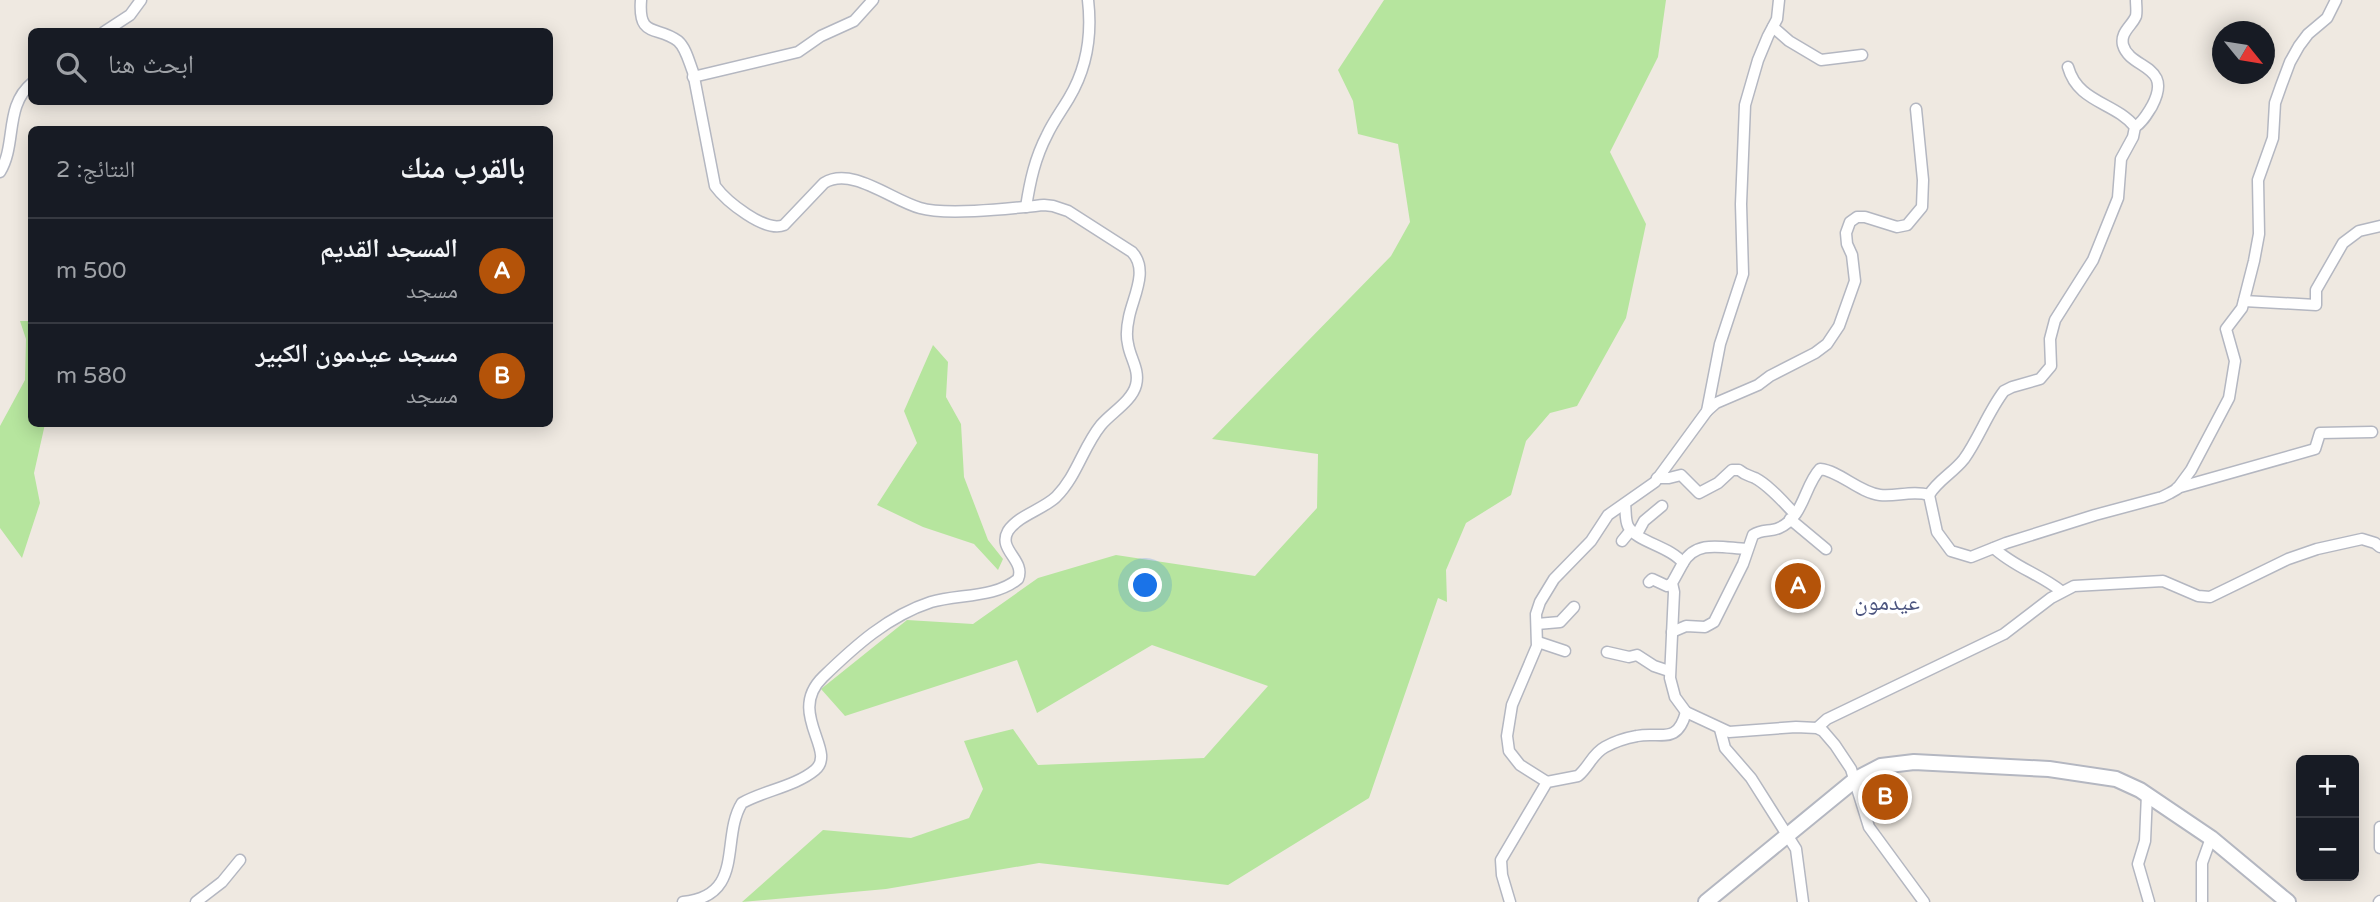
<!DOCTYPE html>
<html lang="ar">
<head>
<meta charset="utf-8">
<style>
	:root { --surface:#171b24; --page:#20242c; --text:#f1f3f6; --muted:#9ea1a6; --line:#363941; --accent:#b45309 }
	body { margin:0; font-family:"Varela Round","Noto Naskh Arabic",sans-serif; background:var(--page); color:var(--text); direction:rtl }
	.controls { position:absolute; right:21px; bottom:21px; display:grid; overflow:hidden; border-radius:10px; box-shadow:0 4px 18px #0003 }
	.controls button { width:63px; height:63px; display:grid; place-items:center; padding:0; border:0; border-bottom:2px solid var(--line); background:var(--surface); color:var(--text); font:35px sans-serif }
	.compass { position:absolute; left:2212px; top:21px; width:63px; height:63px; border-radius:50%; background:var(--surface); box-shadow:0 4px 18px #0003; rotate:120deg }
	.you { position:absolute; left:1146px; top:586px; width:24px; height:24px; margin:-18px; border:5px solid #fff; border-radius:50%; background:#1a73e8; box-shadow:0 0 0 10px #1a73e833 }
	.badge { display:grid; place-items:center; width:46px; height:46px; border-radius:50%; background:var(--accent); color:#fff; font-size:23px; font-weight:700 }
	.pin { position:absolute; translate:-50% -50%; border:4px solid #fff; box-shadow:0 2px 7px #0006 }
	.list { margin:0; padding:0; list-style:none }
	h2 { display:flex; justify-content:space-between; align-items:center; height:91px; margin:0; padding:0 28px; font-size:30px }
	h2 small { font-size:23px; font-weight:400; color:var(--muted) }
	.list li { display:grid; grid-template-columns:46px 1fr auto; gap:21px; align-items:center; box-sizing:border-box; height:105px; padding:0 28px; border-top:2px solid var(--line) }
	.list b { display:block; font-size:26px; white-space:nowrap }
	.list p { margin:0; font-size:23px; white-space:nowrap; color:var(--muted) }
	.list em { font-size:23px; font-style:normal; color:var(--muted) }
	.icon { flex:none; width:38px; height:38px; fill:none; stroke:currentColor; stroke-width:2; stroke-linecap:round; stroke-linejoin:round }
	.map { position:relative; flex:none; width:2380px; height:902px; overflow:hidden; direction:ltr }
	.search { position:absolute; background:var(--surface); box-shadow:0 4px 18px #0003; left:28px; top:28px; width:525px; height:77px; display:flex; align-items:center; gap:18px; box-sizing:border-box; padding:0 24px; border-radius:10px; color:var(--muted); font-size:26px }
	.panel { position:absolute; background:var(--surface); box-shadow:0 4px 18px #0003; left:28px; top:126px; width:525px; height:301px; border-radius:10px; direction:rtl }
	.map>svg:first-child { display:block }
	.green { fill:#b6e59e }
	.lines { fill:none; stroke-linecap:round; stroke-linejoin:round }
	.street-casing { stroke:#b4b7c1; stroke-width:13 }
	.secondary-casing { stroke:#b4b7c1; stroke-width:18 }
	.street { stroke:#fff; stroke-width:10 }
	.secondary { stroke:#fff; stroke-width:14 }
	.labels { text-anchor:middle; dominant-baseline:central; stroke-width:7; stroke-linejoin:round; paint-order:stroke }
	.quarter-label { font-size:23px; fill:#4d5680; stroke:#fff }
</style>
</head>
<body>
<div class="map">
<svg width="2380" height="902" viewBox="0 0 2380 902">
	<rect width="100%" height="100%" fill="#efe9e1"/>
	<g class="green">
		<path d="M1384,0H1666L1658,57L1610,152L1646,224L1626,318L1577,406L1550,413L1526,441L1511,495L1466,523L1446,570L1447,602L1438,598L1369,798L1228,885L1039,863L886,889L742,902L823,830L911,838L969,818L983,789L964,741L1013,729L1038,765L1204,758L1268,686L1152,645L1037,713L1017,660L845,716L821,689L907,620L973,624L1038,578L1116,555L1255,576L1317,508L1318,454L1212,439L1391,256L1410,222L1398,144L1358,134L1353,101L1338,70Z"/>
		<path d="M20,321H31L32,424H45L34,473L40,503L22,558L0,528V426L25,380L26,339Z"/>
		<path d="M933,345L948,362L946,397L961,424L964,477L988,540L1003,559L998,570L974,544L923,527L877,505L917,443L904,411Z"/>
	</g>
	<g class="lines">
		<g class="street-casing">
			<g id="street">
				<path d="M641,0C638,39 657,25 678,41C686,48 689,62 693,72L715,186C726,201 765,233 784,225L824,183C852,166 891,200 920,208C947,216 1014,208 1044,205L1053,206L1068,211L1132,252C1149,270 1133,297 1129,317C1127,326 1126,336 1128,344C1130,358 1140,370 1136,385C1132,401 1111,413 1101,425C1083,447 1077,476 1056,497C1042,510 1019,515 1008,531C997,550 1026,560 1018,579C995,598 959,594 931,602C888,616 855,646 823,677C786,713 838,751 815,770C796,786 763,791 742,803C720,838 746,896 683,902"/>
				<path d="M1773,27L1789,41L1821,60L1862,55"/>
				<path d="M104,32L130,15L141,0"/>
				<path d="M693,77L798,52L821,36L854,21L873,0"/>
				<path d="M2135,127C2143,122 2147,114 2152,106C2174,64 2130,70 2123,45C2120,32 2132,26 2136,16C2137,11 2136,5 2136,0"/>
				<path d="M0,172C17,144 4,106 32,83"/>
				<path d="M1026,207C1030,181 1035,158 1047,135C1053,122 1062,110 1069,98C1087,68 1092,34 1088,0"/>
				<path d="M2244,301L2316,305V290L2343,243L2359,231L2380,226"/>
				<path d="M1707,411L1716,403L1758,385L1770,376L1815,353L1827,344L1839,326L1855,281L1852,255L1847,244L1846,233L1850,222L1857,217H1865L1897,227L1907,225L1922,207L1923,180L1916,109"/>
				<path d="M1657,478H1669L1681,475L1699,493L1718,483L1732,470H1739C1745,475 1748,475 1755,478C1770,486 1783,502 1795,514"/>
				<path d="M2177,488L2315,449L2320,433L2372,432"/>
				<path d="M1929,495C1938,480 1953,473 1964,459C1979,438 1988,412 2004,391L2012,387L2040,379L2051,366L2050,339L2055,320L2093,260L2118,198L2121,159L2133,137L2135,127C2115,102 2078,103 2068,67"/>
				<path d="M1625,504C1626,511 1625,520 1628,526C1636,542 1670,546 1683,563L1672,583L1674,592L1670,678L1675,697L1686,712"/>
				<path d="M1790,519L1826,549"/>
				<path d="M1637,534L1644,521L1662,506"/>
				<path d="M1622,541L1631,530"/>
				<path d="M1994,548C2014,567 2040,574 2061,591"/>
				<path d="M1683,563C1697,539 1723,548 1747,549"/>
				<path d="M1649,582L1652,579L1667,586L1672,583"/>
				<path d="M1537,624L1560,622L1574,607"/>
				<path d="M1672,632L1686,626L1705,627L1714,622L1743,564L1753,535C1762,529 1770,532 1779,528C1804,517 1804,486 1820,469C1840,471 1858,492 1880,495C1896,497 1912,490 1929,495L1937,532L1951,551L1971,557L2006,543L2095,515L2162,497L2170,493L2177,489L2191,470L2229,398L2235,361L2226,329L2242,308L2254,261L2259,234L2258,180L2273,138L2275,103L2281,86L2290,62L2299,46L2308,34L2327,18L2336,0"/>
				<path d="M1538,642L1565,651"/>
				<path d="M1607,652L1629,657L1637,655L1654,666L1669,671"/>
				<path d="M1817,728L1827,719L2004,634L2051,598L2074,586L2163,581L2198,596L2210,597L2288,559L2317,549L2362,539L2375,543L2380,547"/>
				<path d="M1720,729L1725,748L1751,778L1796,849L1803,902"/>
				<path d="M1547,782L1520,765L1509,751L1507,736L1512,705L1537,646L1536,614L1540,602L1554,579L1591,541L1608,515L1655,482L1707,411L1720,344L1743,274L1741,204L1745,105L1758,60L1768,36L1777,19L1779,0"/>
				<path d="M2147,794L2145,841L2138,864L2149,902"/>
				<path d="M2380,827V848"/>
				<path d="M196,902L222,882L240,860"/>
				<path d="M1510,902L1502,875L1501,860L1547,782L1578,776C1589,767 1592,754 1605,747C1614,742 1626,738 1637,736C1660,731 1677,746 1686,712L1729,732L1796,727L1817,728L1823,731L1835,745L1851,769L1869,827L1924,902"/>
				<path d="M2202,902V863L2211,838"/>
				<path d="M2379,902L2380,901"/>
			</g>
		</g>
		<g class="secondary-casing">
			<path id="secondary" d="M1706,902L1856,779L1881,766L1914,762L2049,769L2116,779L2140,790L2211,838L2288,902"/>
		</g>
		<use href="#street" class="street"/>
		<use href="#secondary" class="secondary"/>
	</g>
	<g class="labels">
		<g class="quarter-label">
			<text x="1887" y="603">عيدمون</text>
		</g>
	</g>
</svg>
<div class="controls">
<button>+</button>
<button>−</button>
</div>
<svg class="compass" viewBox="-18 -18 36 36"><path d="M0-13l5 13h-10z" fill="#e53935"/><path d="M0 13l5-13h-10z" fill="#9ea1a6"/></svg>
<div class="you"></div>
<div class="pin badge" style="left:1798px;top:586px">A</div>
<div class="pin badge" style="left:1885px;top:797px">B</div>
<div class="search"><svg class="icon" aria-label="search" viewBox="0 0 24 24"><circle cx="10" cy="10" r="6"/><path d="M15 15l6 6"/></svg>ابحث هنا</div>
<section class="panel">
<h2>بالقرب منك<small>النتائج: 2</small></h2>
<ul class="list">
<li><span class="badge">A</span><div><b>المسجد القديم</b><p>مسجد</p></div><em>500 m</em></li>
<li><span class="badge">B</span><div><b>مسجد عيدمون الكبير</b><p>مسجد</p></div><em>580 m</em></li>
</ul>
</section>
</div>
</body>
</html>
